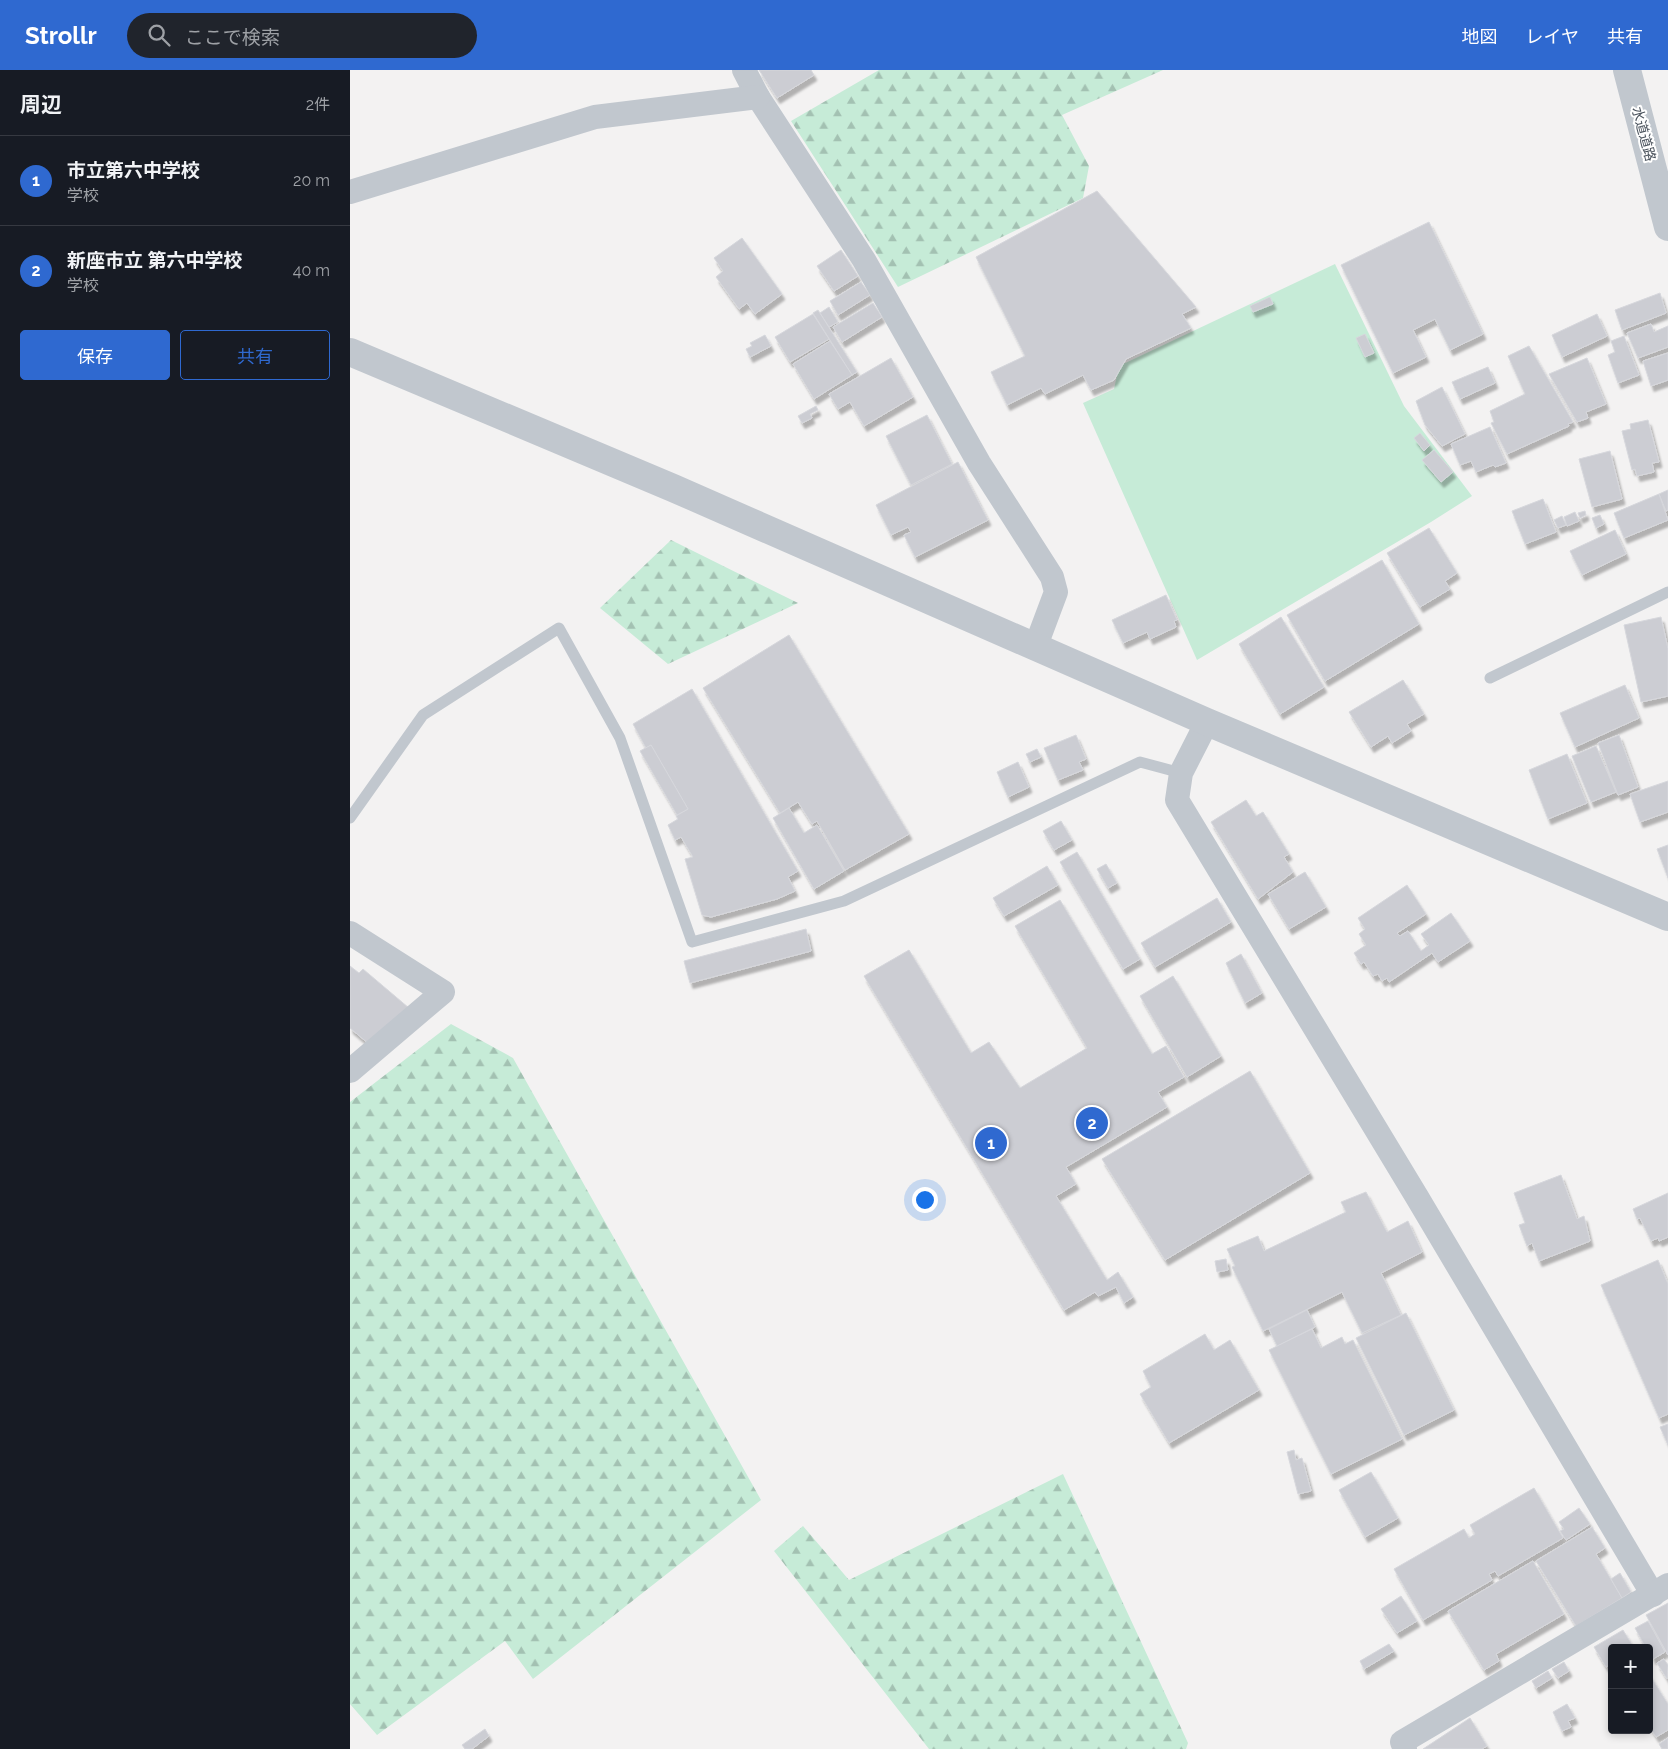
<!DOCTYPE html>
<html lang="ja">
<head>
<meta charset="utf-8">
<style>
	:root { --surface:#171b24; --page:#20242c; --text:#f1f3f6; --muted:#9ea1a6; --line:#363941; --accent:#2f69d0 }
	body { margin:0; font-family:Raleway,"Noto Sans JP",sans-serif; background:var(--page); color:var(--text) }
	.controls { position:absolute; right:15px; bottom:15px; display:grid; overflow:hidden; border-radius:5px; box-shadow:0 2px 8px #0003 }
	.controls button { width:45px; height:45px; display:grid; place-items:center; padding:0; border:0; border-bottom:1px solid var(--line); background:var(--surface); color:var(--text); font:25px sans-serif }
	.you { position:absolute; left:574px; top:1129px; width:18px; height:18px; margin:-12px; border:4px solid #fff; border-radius:50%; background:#1a73e8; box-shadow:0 0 0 8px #1a73e833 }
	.badge { display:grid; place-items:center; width:32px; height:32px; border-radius:50%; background:var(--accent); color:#fff; font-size:16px; font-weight:700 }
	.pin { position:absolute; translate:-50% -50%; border:2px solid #fff; box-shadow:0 1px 5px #0006 }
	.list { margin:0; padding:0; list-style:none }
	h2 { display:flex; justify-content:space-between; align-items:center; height:65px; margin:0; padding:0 20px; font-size:21px }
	h2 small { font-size:16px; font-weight:400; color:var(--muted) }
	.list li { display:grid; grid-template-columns:32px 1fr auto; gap:15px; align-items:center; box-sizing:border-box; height:90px; padding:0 20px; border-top:1px solid var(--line) }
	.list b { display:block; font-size:19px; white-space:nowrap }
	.list p { margin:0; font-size:16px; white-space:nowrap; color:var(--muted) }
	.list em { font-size:16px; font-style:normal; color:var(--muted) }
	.actions { display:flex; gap:10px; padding:15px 20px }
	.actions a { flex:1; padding:11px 0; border:1px solid var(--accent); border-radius:5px; text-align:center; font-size:18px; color:var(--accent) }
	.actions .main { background:var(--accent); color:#fff }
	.icon { flex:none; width:28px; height:28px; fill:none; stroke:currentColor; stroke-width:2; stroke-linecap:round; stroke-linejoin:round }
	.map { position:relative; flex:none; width:1318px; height:1679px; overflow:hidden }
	header { display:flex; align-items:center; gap:30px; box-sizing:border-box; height:70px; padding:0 25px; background:var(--accent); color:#fff }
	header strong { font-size:24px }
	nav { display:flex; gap:28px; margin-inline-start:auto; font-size:18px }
	.search { width:350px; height:45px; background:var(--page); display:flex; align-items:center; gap:12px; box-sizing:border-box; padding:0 18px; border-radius:28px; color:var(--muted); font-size:19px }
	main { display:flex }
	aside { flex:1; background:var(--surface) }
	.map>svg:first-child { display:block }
	.forest { fill:url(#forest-firs) }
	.pitch { fill:#c6ebd7 }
	.building { fill:#cccdd3; stroke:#d6d7dc; filter:url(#shadow) }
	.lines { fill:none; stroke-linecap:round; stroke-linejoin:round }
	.service { stroke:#c1c7ce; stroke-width:11 }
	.minor { stroke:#c1c7ce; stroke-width:24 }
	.tertiary { stroke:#c1c7ce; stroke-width:28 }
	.labels { text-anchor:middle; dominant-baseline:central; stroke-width:4; stroke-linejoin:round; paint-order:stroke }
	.street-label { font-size:14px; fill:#4b535d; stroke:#fff }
</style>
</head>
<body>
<header>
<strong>Strollr</strong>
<div class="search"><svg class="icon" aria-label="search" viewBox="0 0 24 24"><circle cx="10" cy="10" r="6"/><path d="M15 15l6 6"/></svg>ここで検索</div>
<nav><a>地図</a><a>レイヤ</a><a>共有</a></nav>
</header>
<main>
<aside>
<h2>周辺<small>2件</small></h2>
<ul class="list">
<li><span class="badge">1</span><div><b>市立第六中学校</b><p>学校</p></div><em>20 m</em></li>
<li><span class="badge">2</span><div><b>新座市立 第六中学校</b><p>学校</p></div><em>40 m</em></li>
</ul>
<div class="actions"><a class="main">保存</a><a>共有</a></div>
</aside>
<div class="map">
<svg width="1318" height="1679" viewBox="0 0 1318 1679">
	<defs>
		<pattern id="forest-firs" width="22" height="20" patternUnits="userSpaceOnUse" patternTransform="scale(1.25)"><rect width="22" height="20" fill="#c6ebd7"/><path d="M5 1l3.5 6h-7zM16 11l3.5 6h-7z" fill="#a3c1b2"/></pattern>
		<filter id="shadow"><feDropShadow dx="3" dy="5.5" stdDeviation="1" flood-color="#0004"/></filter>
	</defs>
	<rect width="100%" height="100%" fill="#f3f2f2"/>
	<g class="forest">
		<path d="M529,0H813L712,45L739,96L733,128L548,217L441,51Z"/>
		<path d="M321,470L448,533L318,594L250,538Z"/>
		<path d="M101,954L163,988L411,1430L183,1609L155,1571L27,1665L0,1634V1032Z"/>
		<path d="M713,1404L838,1673L836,1679H579L424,1481L453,1456L499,1510Z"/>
	</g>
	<path class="pitch" d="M985,194L1054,336L1122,426L1081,452L847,590L733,333L764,319L769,296Z"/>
	<g class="building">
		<path d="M409,0H461L464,5L427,28Z"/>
		<path d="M747,121L846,237L832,244L841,258L776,289L764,310L741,320L733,305L695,324L691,318L657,335L641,302L675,286L626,187Z"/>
		<path d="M1079,152L1133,264L1100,280L1085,249L1063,260L1076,287L1043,303L991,195Z"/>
		<path d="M392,168L432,224L405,244L397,233L389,239L366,207L373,201L364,188Z"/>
		<path d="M491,180L508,206L484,221L467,196Z"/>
		<path d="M511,212L520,225L488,245L480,231Z"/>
		<path d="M1310,223L1316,243L1272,260L1265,240Z"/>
		<path d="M920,227L923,234L903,242L900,236Z"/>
		<path d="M523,233L532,247L492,272L483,257Z"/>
		<path d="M479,237L488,252L479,257L470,243Z"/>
		<path d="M468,240L507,302L502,305L463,243Z"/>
		<path d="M463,244L479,269L440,292L425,267Z"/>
		<path d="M1247,244L1257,266L1212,287L1202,265Z"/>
		<path d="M1301,254L1304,262L1318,256V277L1288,288L1277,263Z"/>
		<path d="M1015,264L1024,283L1015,287L1006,268Z"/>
		<path d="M415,265L421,276L400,287L396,279L402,276L400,273Z"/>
		<path d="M1274,266L1289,305L1268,313L1258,285L1265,282L1261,271Z"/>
		<path d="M480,271L502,305L464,329L443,294Z"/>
		<path d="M1179,276L1223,352L1218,354L1219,356L1157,384L1141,353L1144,352L1140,341L1175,324L1158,286Z"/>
		<path d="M1318,283V310L1301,316L1293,291Z"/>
		<path d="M541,288L563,327L514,356L500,332L488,339L479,324Z"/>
		<path d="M1237,288L1256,334L1236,342L1238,348L1227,352L1199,304Z"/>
		<path d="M1138,297L1145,313L1110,329L1102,312Z"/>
		<path d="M1092,317L1115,364L1092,376L1075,355L1066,331Z"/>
		<path d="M466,336L468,340L460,344L462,348L452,353L448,346Z"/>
		<path d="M577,345L602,394L561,415L536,366Z"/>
		<path d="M1298,350L1309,392L1302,393L1304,402L1287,406L1285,399L1282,400L1272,361L1281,359L1280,354Z"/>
		<path d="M1140,357L1156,393L1145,397L1143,395L1126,402L1121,391L1110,395L1101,374Z"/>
		<path d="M1070,363L1080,375L1074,381L1064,368Z"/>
		<path d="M1084,380L1103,402L1091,412L1072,390Z"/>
		<path d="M1260,381L1272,429L1242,437L1229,389Z"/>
		<path d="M608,392L638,450L565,487L554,465L561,462L558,457L541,465L526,435Z"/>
		<path d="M1318,420V440L1316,441L1309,424Z"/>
		<path d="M1309,424L1318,450L1274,468L1264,443Z"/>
		<path d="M1193,429L1206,462L1175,474L1162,441Z"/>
		<path d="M1235,441L1236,445L1230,448L1228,443Z"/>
		<path d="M1225,442L1229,451L1217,456L1214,447Z"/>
		<path d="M1250,445L1254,454L1246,458L1242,448Z"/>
		<path d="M1212,446L1216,455L1208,458L1204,450Z"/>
		<path d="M1079,458L1107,503L1095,511L1100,519L1070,537L1037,483Z"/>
		<path d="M1265,460L1276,484L1232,505L1220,481Z"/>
		<path d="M1032,490L1069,554L975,611L937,545Z"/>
		<path d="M816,525L827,550L824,551L826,557L800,569L797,562L773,573L762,550Z"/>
		<path d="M931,547L974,617L930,644L889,574Z"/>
		<path d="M1311,547L1318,579V626L1291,632L1274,555Z"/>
		<path d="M439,565L559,764L495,800L467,751L462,754L448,732L430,743L353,618Z"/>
		<path d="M1053,610L1074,644L1057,654L1061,661L1042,673L1038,666L1021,677L999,642Z"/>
		<path d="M1275,615L1289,648L1225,677L1210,643Z"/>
		<path d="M342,619L448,801L438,807L445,821L427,829L361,847L352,845L335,789L343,787L331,767L325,770L318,755L328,749L326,746L338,739L301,675L296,678L283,654Z"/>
		<path d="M726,665L736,689L729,692L733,700L708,710L694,678Z"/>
		<path d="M1269,665L1288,717L1268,725L1248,673Z"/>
		<path d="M301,675L338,739L327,745L290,681Z"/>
		<path d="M1246,676L1266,722L1241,732L1222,686Z"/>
		<path d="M687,679L691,687L680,692L676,684Z"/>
		<path d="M1217,684L1237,733L1198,749L1179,700Z"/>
		<path d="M668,692L679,717L658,727L647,702Z"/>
		<path d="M1318,711V742L1290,752L1280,724Z"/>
		<path d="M896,730L906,746L913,742L939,784L934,787L943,802L908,829L861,752Z"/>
		<path d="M439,738L454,763L467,755L494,801L464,819L423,748Z"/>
		<path d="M711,751L722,770L704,780L693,761Z"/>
		<path d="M1318,775V808L1307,779Z"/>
		<path d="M727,782L790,889L773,899L710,792Z"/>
		<path d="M756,794L767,813L758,818L747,799Z"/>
		<path d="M697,796L708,815L654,846L643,828Z"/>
		<path d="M955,802L976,837L939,859L918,824Z"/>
		<path d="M1057,815L1076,844L1047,863L1050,866L1058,861L1071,881L1079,875L1071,864L1101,843L1120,871L1088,892L1082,883L1039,912L1037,908L1032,911L1028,904L1023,906L1014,892L1011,894L1004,883L1016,875L1009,864L1015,859L1008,848Z"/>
		<path d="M867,828L881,852L805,897L791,873Z"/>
		<path d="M710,830L802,984L816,976L834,1007L808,1022L817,1037L716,1097L726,1114L706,1126L757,1210L768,1202L783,1227L774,1233L766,1217L748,1226L745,1222L714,1240L514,906L559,880L621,983L639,972L670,1018L737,978L665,856Z"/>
		<path d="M456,859L461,881L340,913L334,891Z"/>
		<path d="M891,884L912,923L895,933L876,893Z"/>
		<path d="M0,896L9,903L13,899L59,938L19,974L0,958Z"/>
		<path d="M823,906L871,986L837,1007L790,926Z"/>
		<path d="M900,1001L960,1103L815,1190L752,1089Z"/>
		<path d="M1211,1105L1227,1149L1234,1146L1240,1171L1189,1191L1182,1173L1177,1176L1169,1155L1175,1153L1164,1123Z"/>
		<path d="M1016,1122L1037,1162L1058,1151L1072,1182L1031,1203L1051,1245L1012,1263L992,1222L913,1261L882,1197L885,1196L877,1179L908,1166L914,1181L996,1142L991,1132Z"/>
		<path d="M1318,1123V1167L1309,1171L1308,1168L1301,1171L1290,1148L1287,1149L1283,1139Z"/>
		<path d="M876,1189L878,1200L867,1202L865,1191Z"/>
		<path d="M1308,1190L1318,1214V1344L1309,1348L1251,1215Z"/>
		<path d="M957,1240L965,1257L927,1276L919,1259Z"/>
		<path d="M1056,1243L1104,1340L1054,1365L1006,1268Z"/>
		<path d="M962,1259L971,1278L992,1267L995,1274L1003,1270L1052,1369L981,1404L919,1280Z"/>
		<path d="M855,1264L864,1280L880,1270L909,1320L819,1373L790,1324L801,1317L793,1301Z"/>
		<path d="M1318,1354V1375L1310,1357Z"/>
		<path d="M944,1380L946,1390L952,1388L961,1421L948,1424L937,1382Z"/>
		<path d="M1021,1402L1048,1448L1015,1467L989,1420Z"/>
		<path d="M1184,1418L1213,1468L1148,1506L1145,1501L1139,1504L1142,1510L1073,1550L1044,1499L1114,1459L1119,1468L1125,1464L1120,1455Z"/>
		<path d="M1229,1438L1240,1454L1216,1470L1210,1461L1214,1459L1209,1452Z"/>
		<path d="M1242,1457L1255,1478L1246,1484L1272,1528L1226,1556L1186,1491Z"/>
		<path d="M1183,1491L1214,1544L1146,1584L1149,1591L1134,1600L1098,1541Z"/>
		<path d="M1270,1503L1281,1522L1272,1528L1261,1509Z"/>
		<path d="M1051,1526L1067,1551L1047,1563L1031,1539Z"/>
		<path d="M1318,1533V1585L1296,1545Z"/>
		<path d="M1298,1551L1315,1582L1303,1589L1299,1578H1296L1285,1558Z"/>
		<path d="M1273,1560L1284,1578H1262V1593L1256,1597L1244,1577Z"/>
		<path d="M1039,1574L1044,1581L1014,1599L1010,1591Z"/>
		<path d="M1314,1589L1318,1595L1317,1609L1307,1593Z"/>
		<path d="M1214,1592L1219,1601L1208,1608L1202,1599Z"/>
		<path d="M1198,1601L1202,1608L1186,1618L1182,1611Z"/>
		<path d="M1299,1604L1318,1634V1660L1306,1667L1299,1656Z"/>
		<path d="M1217,1634L1225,1648L1218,1651L1221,1657L1212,1661L1203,1642Z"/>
		<path d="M1120,1648L1137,1676L1132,1679H1073Z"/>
		<path d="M135,1659L139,1666L122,1679H115L112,1675Z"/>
		<path d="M1318,1668V1679H1312L1309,1674Z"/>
	</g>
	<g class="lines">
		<g class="service">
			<path d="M1140,608L1318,522"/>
			<path d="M0,748L73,645L209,558L270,668L342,872L494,831L790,692L831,703"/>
		</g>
		<g class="minor">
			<path d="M394,0L408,27L514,190L629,393L702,507L706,522L685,578"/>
			<path d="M0,122L245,47L408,27"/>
			<path d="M857,652L831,703L827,730L1067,1127L1303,1525"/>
			<path d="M0,863L93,922L0,1001"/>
			<path d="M1055,1679L1052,1672L1318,1515"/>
		</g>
		<g class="tertiary">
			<path d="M1277,0L1318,157"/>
			<path d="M0,282L323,418L857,652L1318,847"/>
		</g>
	</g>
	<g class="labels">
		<g class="street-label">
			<text transform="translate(1294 64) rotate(75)">水道道路</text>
		</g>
	</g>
</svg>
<div class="controls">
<button>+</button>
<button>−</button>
</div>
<div class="you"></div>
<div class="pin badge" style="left:641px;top:1073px">1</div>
<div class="pin badge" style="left:742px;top:1053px">2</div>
</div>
</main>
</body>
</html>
